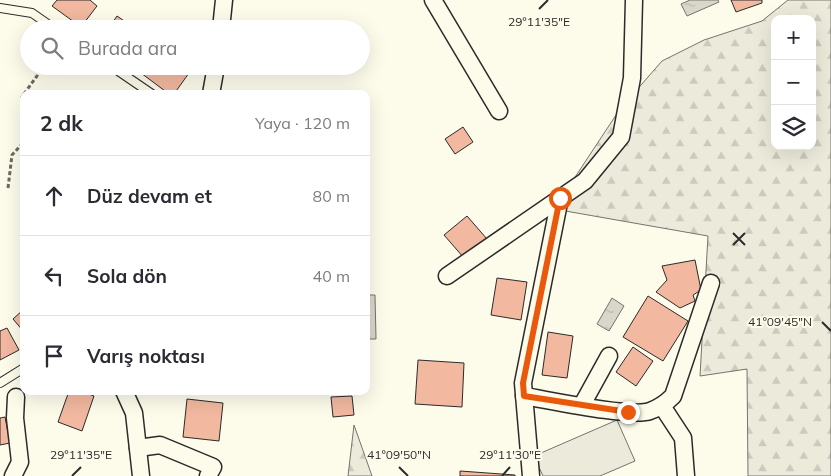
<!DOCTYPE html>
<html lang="tr">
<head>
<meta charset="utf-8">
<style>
	:root { --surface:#fff; --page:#f2f2f3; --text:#2b2b33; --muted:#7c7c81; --line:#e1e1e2 }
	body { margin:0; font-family:Mulish,sans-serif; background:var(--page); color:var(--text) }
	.controls { position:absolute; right:15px; top:15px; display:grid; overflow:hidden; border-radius:10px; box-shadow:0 5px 20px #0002 }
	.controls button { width:45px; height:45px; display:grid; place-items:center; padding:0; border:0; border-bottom:1px solid var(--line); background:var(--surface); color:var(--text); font:25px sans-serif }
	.stop { position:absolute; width:15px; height:15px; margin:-11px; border:4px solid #ea580c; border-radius:50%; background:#fff }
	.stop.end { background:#ea580c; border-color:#fff; box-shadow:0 1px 5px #0008 }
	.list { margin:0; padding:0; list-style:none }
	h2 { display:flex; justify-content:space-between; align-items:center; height:65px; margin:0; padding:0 20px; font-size:21px }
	h2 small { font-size:16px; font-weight:400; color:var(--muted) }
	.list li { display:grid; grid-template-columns:32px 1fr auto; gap:15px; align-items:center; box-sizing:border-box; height:80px; padding:0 20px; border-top:1px solid var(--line) }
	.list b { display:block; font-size:19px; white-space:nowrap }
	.list em { font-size:16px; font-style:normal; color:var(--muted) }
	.icon { flex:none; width:28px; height:28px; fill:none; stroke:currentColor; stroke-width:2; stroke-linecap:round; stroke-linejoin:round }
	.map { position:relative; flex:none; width:831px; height:476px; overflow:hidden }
	.search { position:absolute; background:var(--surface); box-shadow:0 5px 20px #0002; left:20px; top:20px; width:350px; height:55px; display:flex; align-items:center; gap:12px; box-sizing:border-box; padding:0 18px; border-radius:28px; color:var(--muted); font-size:19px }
	.panel { position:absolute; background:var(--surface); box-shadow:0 5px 20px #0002; left:20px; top:90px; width:350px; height:305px; border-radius:10px }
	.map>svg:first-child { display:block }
	.green { fill:#ecebdb; stroke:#74746e }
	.forest { fill:url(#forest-firs); stroke:#74746e; fill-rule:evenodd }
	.water { fill:url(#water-ripples); stroke:#74746e }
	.building { fill:#f2b8a0; stroke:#2b2b2b }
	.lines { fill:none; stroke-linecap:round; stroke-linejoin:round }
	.service-casing { stroke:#2b2b2b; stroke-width:10 }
	.minor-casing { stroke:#2b2b2b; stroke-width:19 }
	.path { stroke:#6a6964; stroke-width:3; stroke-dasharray:4 2.5; stroke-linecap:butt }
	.service { stroke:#fdfbea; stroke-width:8 }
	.minor { stroke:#fdfbea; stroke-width:16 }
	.route { stroke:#ea580c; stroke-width:6 }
	.ticks { fill:none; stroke:#2b2b2b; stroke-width:2 }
	.ticks-label { font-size:12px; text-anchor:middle; fill:#2b2b2b; stroke:#fdfbea; stroke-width:4; stroke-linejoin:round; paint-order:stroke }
</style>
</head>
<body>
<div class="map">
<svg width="831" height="476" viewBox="0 0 831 476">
	<defs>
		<pattern id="forest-firs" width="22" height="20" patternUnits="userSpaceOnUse" patternTransform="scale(1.25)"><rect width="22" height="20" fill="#ecebdb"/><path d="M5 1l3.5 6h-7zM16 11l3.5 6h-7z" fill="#cbcabc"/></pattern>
		<pattern id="water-ripples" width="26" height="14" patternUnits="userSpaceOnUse" patternTransform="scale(1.25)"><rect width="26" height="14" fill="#d8d7c9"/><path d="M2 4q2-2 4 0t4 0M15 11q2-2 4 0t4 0" fill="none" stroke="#bab9ad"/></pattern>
	</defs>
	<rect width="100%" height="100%" fill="#fdfbea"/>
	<path class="green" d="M617,420L635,461L600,476H543L534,456Z"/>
	<g class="forest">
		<path d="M788,0H831V476H748L747,369L700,376L708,236L554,209L620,109L662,61L704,40L762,21ZM775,19H812V146H775Z"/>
		<path d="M354,425L372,476H348Z"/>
	</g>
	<g class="water">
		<path d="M690,0H718L719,2L687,16L681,4Z"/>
		<path d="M366,295H375L376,339H366Z"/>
		<path d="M612,298L624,306L609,331L597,324Z"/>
	</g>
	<g class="building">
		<path d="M57,0H90L97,6L81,27L52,6Z"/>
		<path d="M731,0H762V3L736,12Z"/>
		<path d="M117,16L136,29H108Z"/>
		<path d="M146,66H180L189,73L174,94H169L141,73Z"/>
		<path d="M463,127L473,142L455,154L445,139Z"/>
		<path d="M467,216L487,239L464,258L444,235Z"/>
		<path d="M695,260L701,290L693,295L695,301L680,308L656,292L667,280L662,266Z"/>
		<path d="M497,278L527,282L521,320L491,315Z"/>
		<path d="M648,296L688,321L663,361L623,337Z"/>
		<path d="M24,309V332L13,319Z"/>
		<path d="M7,328L19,350L0,360V331Z"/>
		<path d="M548,332L573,336L567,378L542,375Z"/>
		<path d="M633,347L653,361L636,386L616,372Z"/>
		<path d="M418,360L464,363L462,407L415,404Z"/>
		<path d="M69,391H81L94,396L82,431L58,422Z"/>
		<path d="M352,396L354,415L333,417L331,397Z"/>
		<path d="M187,399L223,403L219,441L183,437Z"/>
		<path d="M5,417L10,443L0,445V418Z"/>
		<path d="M460,471L515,475V476H460Z"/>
	</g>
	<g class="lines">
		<g class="service-casing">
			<g id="service">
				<path d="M0,8L32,13L55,29"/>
				<path d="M111,66L152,94"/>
				<path d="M0,383L24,368"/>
			</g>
		</g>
		<g class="minor-casing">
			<g id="minor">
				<path d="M433,0L499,111"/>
				<path d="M221,29L224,0"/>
				<path d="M211,94L216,66"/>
				<path d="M447,276L585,181L621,137L632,78L634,0"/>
				<path d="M124,391L134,413L141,476"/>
				<path d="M524,396C549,400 631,418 650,411C659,408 666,403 673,396L711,283"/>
				<path d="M582,405L609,356"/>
				<path d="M662,406L683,438L686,476"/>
				<path d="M138,448L160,445L213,467L208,476"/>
				<path d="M13,476L20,462L15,418L16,397"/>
				<path d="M531,476L523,383L560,198"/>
			</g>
		</g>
		<g class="path">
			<path d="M24,94L37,76L39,66"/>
			<path d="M24,94L22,97L24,109"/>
			<path d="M8,188L12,155L24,142"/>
		</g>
		<use href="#service" class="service"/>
		<use href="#minor" class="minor"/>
	</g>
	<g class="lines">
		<path class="route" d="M560,198L523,383L524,396L628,412"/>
	</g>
	<path class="ticks" d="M539,9L548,0M733,233L745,245M733,245L745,233M822,322L831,331M399,467L408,476M72,476L81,467M502,476L510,467"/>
	<g class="ticks-label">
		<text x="539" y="26">29°11'35"E</text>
		<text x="780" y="326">41°09'45"N</text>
		<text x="81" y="459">29°11'35"E</text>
		<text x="399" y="459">41°09'50"N</text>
		<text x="510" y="459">29°11'30"E</text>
	</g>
</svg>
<div class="controls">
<button>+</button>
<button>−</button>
<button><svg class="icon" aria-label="layers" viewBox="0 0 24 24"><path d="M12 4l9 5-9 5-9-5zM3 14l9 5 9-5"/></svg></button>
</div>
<div class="stop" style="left:560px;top:198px"></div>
<div class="stop end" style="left:628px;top:412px"></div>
<div class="search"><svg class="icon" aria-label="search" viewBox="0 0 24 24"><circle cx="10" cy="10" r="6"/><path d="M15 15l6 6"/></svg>Burada ara</div>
<section class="panel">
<h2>2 dk<small>Yaya · 120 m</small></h2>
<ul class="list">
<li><svg class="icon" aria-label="ahead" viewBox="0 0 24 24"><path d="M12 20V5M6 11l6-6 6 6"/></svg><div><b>Düz devam et</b></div><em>80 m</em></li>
<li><svg class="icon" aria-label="left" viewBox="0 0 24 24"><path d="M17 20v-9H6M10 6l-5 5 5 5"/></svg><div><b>Sola dön</b></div><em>40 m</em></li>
<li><svg class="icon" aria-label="arrive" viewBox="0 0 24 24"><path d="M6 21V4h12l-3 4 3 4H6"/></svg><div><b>Varış noktası</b></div></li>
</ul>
</section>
</div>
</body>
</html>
